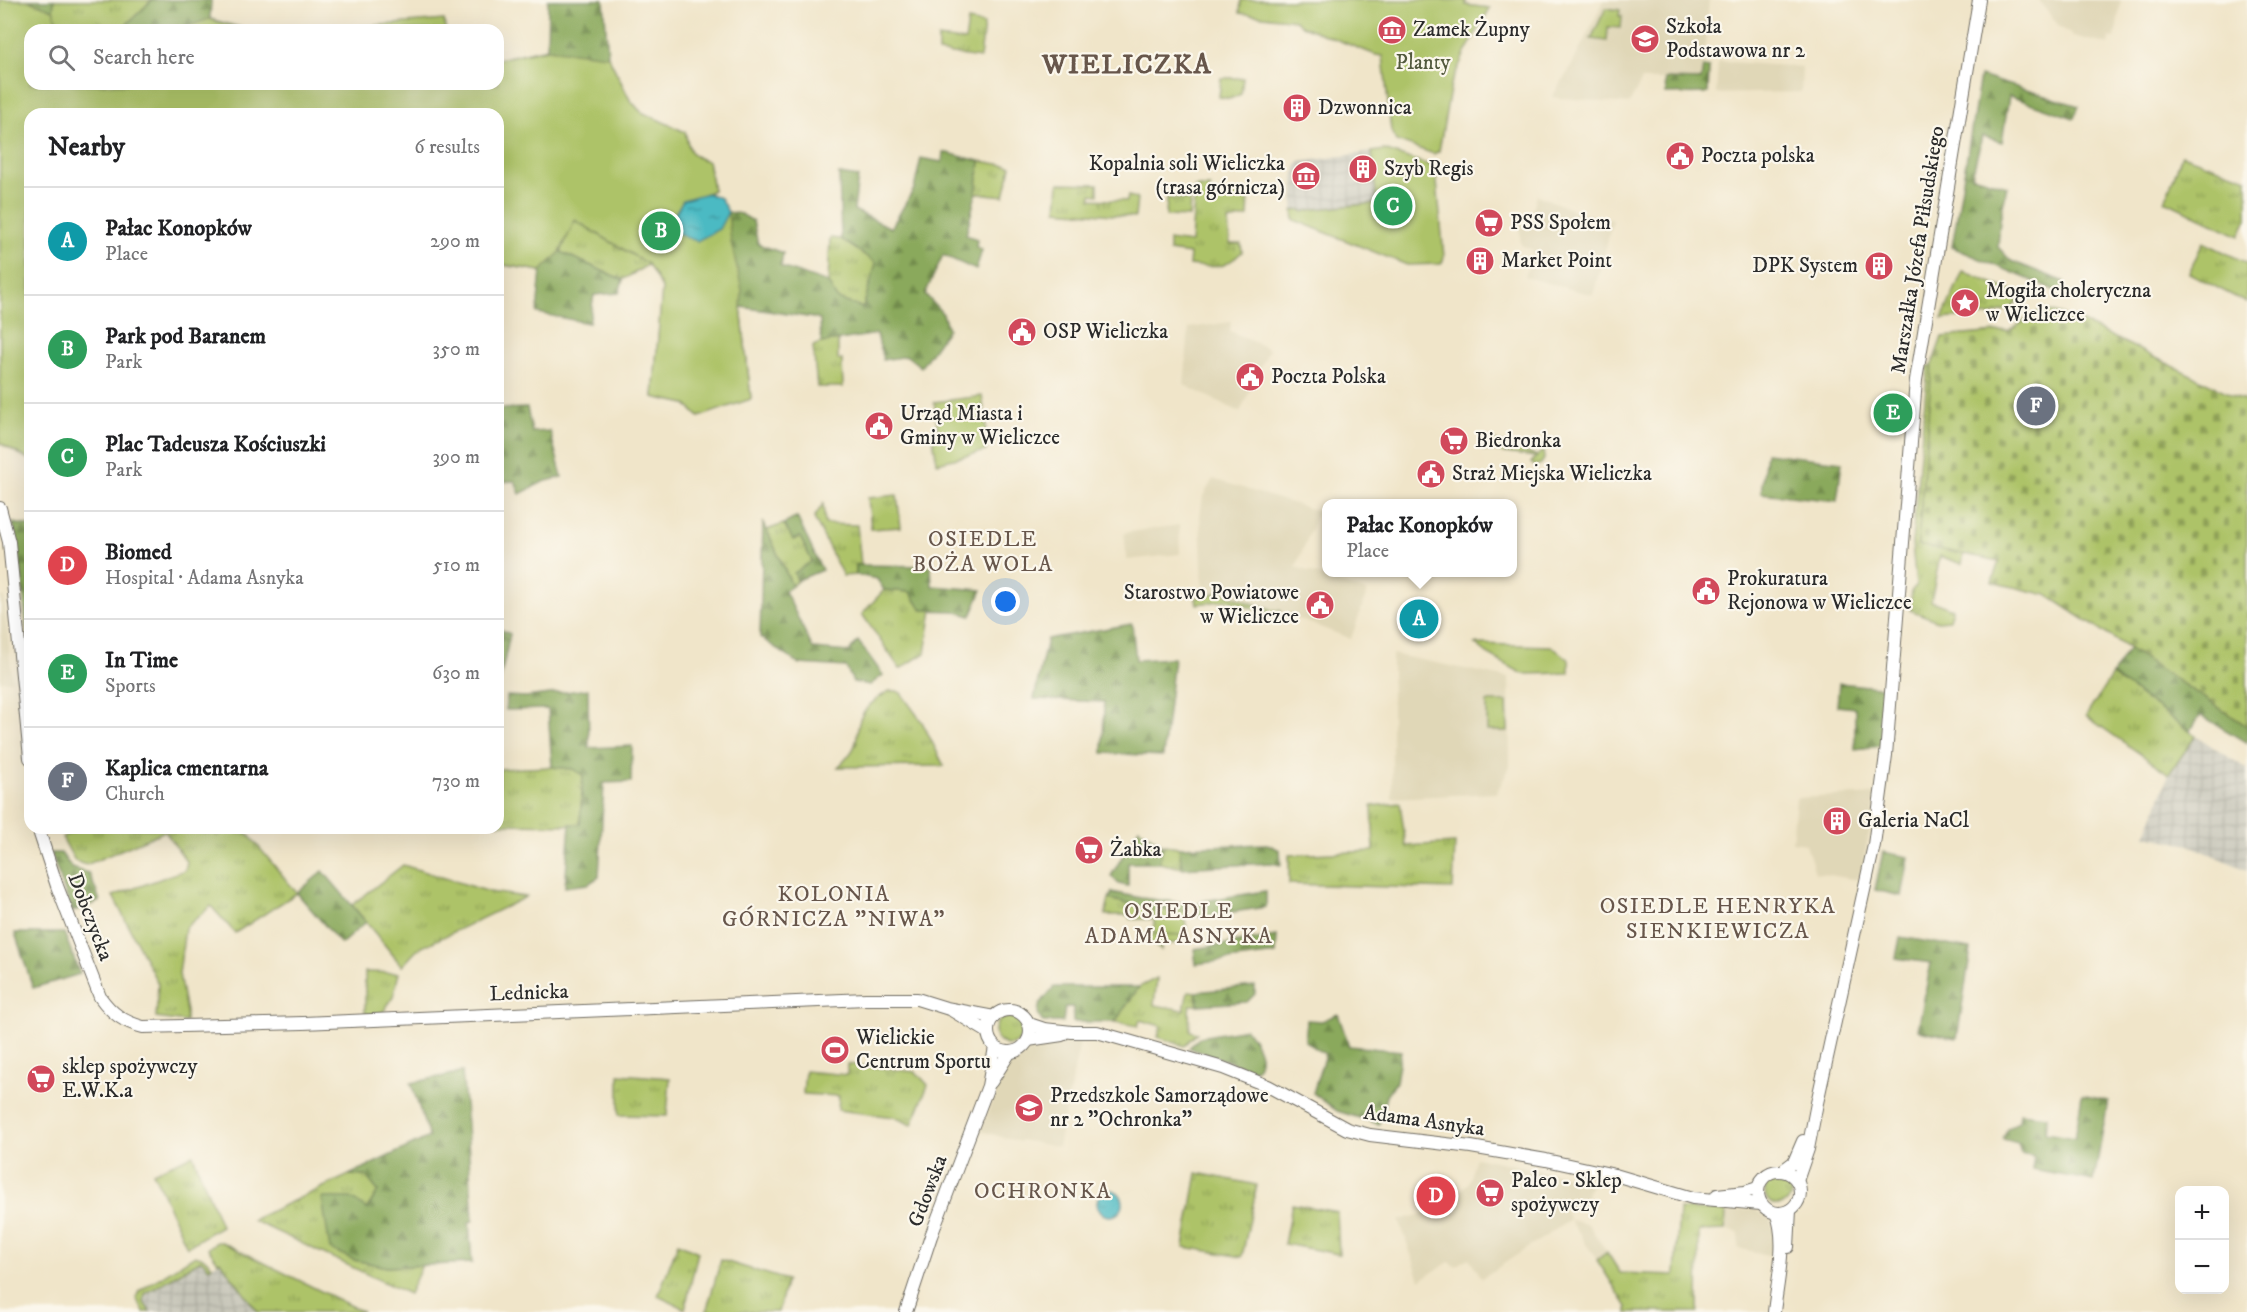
<!DOCTYPE html>
<html lang="en">
<head>
<meta charset="utf-8">
<style>
	:root { --surface:#fff; --page:#f6f6f6; --text:#202124; --muted:#757577; --line:#e0e0e0; --accent:#d1495b }
	body { margin:0; font-family:"IM FELL DW Pica",serif; background:var(--page); color:var(--text) }
	.controls { position:absolute; right:18px; bottom:18px; display:grid; overflow:hidden; border-radius:12px; box-shadow:0 6px 24px #0002 }
	.controls button { width:54px; height:54px; display:grid; place-items:center; padding:0; border:0; border-bottom:2px solid var(--line); background:var(--surface); color:var(--text); font:30px sans-serif }
	.you { position:absolute; left:1006px; top:602px; width:21px; height:21px; margin:-15px; border:4px solid #fff; border-radius:50%; background:#1a73e8; box-shadow:0 0 0 9px #1a73e833 }
	.badge { display:grid; place-items:center; width:39px; height:39px; border-radius:50%; background:var(--accent); color:#fff; font-size:20px; font-weight:700 }
	.pin { position:absolute; translate:-50% -50%; border:3px solid #fff; box-shadow:0 2px 6px #0006 }
	.popup { position:absolute; left:1322px; top:499px; width:195px; height:78px; box-sizing:border-box; display:grid; place-content:center; border-radius:12px; background:var(--surface); filter:drop-shadow(0 2px 4px #0005); font-size:20px; white-space:nowrap; color:var(--muted) }
	.popup b { font-size:22px; color:var(--text) }
	.popup::after { content:''; position:absolute; left:50%; top:100%; margin-left:-12px; border:12px solid transparent; border-top-color:var(--surface) }
	.list { margin:0; padding:0; list-style:none }
	h2 { display:flex; justify-content:space-between; align-items:center; height:78px; margin:0; padding:0 24px; font-size:26px }
	h2 small { font-size:20px; font-weight:400; color:var(--muted) }
	.list li { display:grid; grid-template-columns:39px 1fr auto; gap:18px; align-items:center; box-sizing:border-box; height:108px; padding:0 24px; border-top:2px solid var(--line) }
	.list b { display:block; font-size:22px; white-space:nowrap }
	.list p { margin:0; font-size:20px; white-space:nowrap; color:var(--muted) }
	.list em { font-size:20px; font-style:normal; color:var(--muted) }
	.icon { flex:none; width:33px; height:33px; fill:none; stroke:currentColor; stroke-width:2; stroke-linecap:round; stroke-linejoin:round }
	.map { position:relative; flex:none; width:2247px; height:1312px; overflow:hidden }
	.search { position:absolute; background:var(--surface); box-shadow:0 6px 24px #0002; left:24px; top:24px; width:480px; height:66px; display:flex; align-items:center; gap:15px; box-sizing:border-box; padding:0 21px; border-radius:18px; color:var(--muted); font-size:22px }
	.panel { position:absolute; background:var(--surface); box-shadow:0 6px 24px #0002; left:24px; top:108px; width:480px; height:726px; border-radius:18px }
	.map>svg:first-child { display:block }
	.built { fill:#e0d7b7 }
	.industrial { fill:url(#industrial-grid) }
	.grass { fill:url(#grass-tufts); stroke:#6c774a; stroke-width:1.5 }
	.forest { fill:url(#forest-firs); stroke:#5a6a44; stroke-width:1.5 }
	.cemetery { fill:url(#cemetery-stones); stroke:#6c774a; stroke-width:1.5 }
	.green { fill:#adc368; stroke:#6c774a; stroke-width:1.5 }
	.water { fill:url(#water-ripples); stroke:#3b7277; stroke-width:1.5 }
	.lines { fill:none; stroke-linecap:round; stroke-linejoin:round }
	.major-casing { stroke:#706c62; stroke-width:14 }
	.major { stroke:#fff; stroke-width:12 }
	.labels { text-anchor:middle; dominant-baseline:central; stroke-width:4.5; stroke-linejoin:round; paint-order:stroke }
	.poi-label { font-size:21px; fill:#2b2b2b; stroke:#fbf7ec; text-anchor:start }
	.park-label { font-size:21px; fill:#52593d; stroke:#fbf7ec }
	.street-label { font-size:21px; fill:#2b2b2b; stroke:#fbf7ec }
	.neighbourhood-label { font-size:22px; letter-spacing:1.5px; fill:#67564b; stroke:#fbf7ec }
	.district-label { font-size:27px; font-weight:bold; letter-spacing:1.5px; fill:#67564b; stroke:#fbf7ec }
</style>
</head>
<body>
<div class="map">
<svg width="2247" height="1312" viewBox="0 0 2247 1312">
	<defs>
		<pattern id="industrial-grid" width="8" height="8" patternUnits="userSpaceOnUse" patternTransform="scale(1.5)"><rect width="8" height="8" fill="#c6c5b8"/><path d="M0 4h8M4 0v8" fill="none" stroke="#aaa99e"/></pattern>
		<pattern id="grass-tufts" width="24" height="20" patternUnits="userSpaceOnUse" patternTransform="scale(1.5)"><rect width="24" height="20" fill="#adc368"/><path d="M3 7l-1-3M5 7V3M7 7l1-3M15 17l-1-3M17 17v-4M19 17l1-3" fill="none" stroke="#8d9f56"/></pattern>
		<pattern id="forest-firs" width="22" height="20" patternUnits="userSpaceOnUse" patternTransform="scale(1.5)"><rect width="22" height="20" fill="#8aa95c"/><path d="M5 1l3.5 6h-7zM16 11l3.5 6h-7z" fill="#718a4c"/></pattern>
		<pattern id="cemetery-stones" width="16" height="16" patternUnits="userSpaceOnUse" patternTransform="scale(1.5)"><rect width="16" height="16" fill="#adc368"/><path d="M2 7V4a2 2 0 0 1 4 0v3zM10 15v-3a2 2 0 0 1 4 0v3z" fill="#8d9f56"/></pattern>
		<pattern id="water-ripples" width="26" height="14" patternUnits="userSpaceOnUse" patternTransform="scale(1.5)"><rect width="26" height="14" fill="#4bbac3"/><path d="M2 4q2-2 4 0t4 0M15 11q2-2 4 0t4 0" fill="none" stroke="#3f979f"/></pattern>
	</defs>
	<rect width="100%" height="100%" fill="#fbf7ec"/>
	<filter id="ink" filterUnits="userSpaceOnUse"><feTurbulence type="fractalNoise" baseFrequency=".0167" numOctaves="2"/><feDisplacementMap in="SourceGraphic" scale="12" xChannelSelector="R" yChannelSelector="G"/><feConvolveMatrix kernelMatrix="1 2 1 2 8 2 1 2 1" color-interpolation-filters="sRGB"/></filter>
	<filter id="wash" filterUnits="userSpaceOnUse"><feTurbulence type="fractalNoise" baseFrequency=".008" numOctaves="4" result="noise"/><feDisplacementMap in="SourceGraphic" scale="24" xChannelSelector="R" yChannelSelector="G"/><feGaussianBlur stdDeviation="1.35" result="paint"/><feColorMatrix in="noise" values="0 0 0 0 0 0 0 0 0 0 0 0 0 0 0 0 0 1.4 0 .05"/><feComposite in="paint" operator="in"/></filter>
	<g filter="url(#wash)">
		<rect width="100%" height="100%" fill="#f0e5c9"/>
		<g class="built">
			<path d="M1604,0H1709L1702,80H1642L1629,104L1552,97L1571,67Z"/>
			<path d="M2038,0H2121L2115,38L2110,37L2109,45L2073,36L2059,26Z"/>
			<path d="M1718,61L1802,67L1801,92L1716,94Z"/>
			<path d="M1537,195L1578,212L1613,220L1593,295L1525,277L1533,250L1521,245L1518,213L1531,216Z"/>
			<path d="M1231,322L1230,331L1269,349L1240,412L1184,385L1189,328Z"/>
			<path d="M1213,479L1318,511L1296,567L1367,592L1351,639L1281,612L1279,617L1228,600L1197,604L1196,598L1203,590L1200,516L1203,496Z"/>
			<path d="M1179,525L1180,554L1127,560L1124,533Z"/>
			<path d="M0,597H4L12,681H0Z"/>
			<path d="M1392,654L1509,678L1510,767L1496,793L1392,798Z"/>
			<path d="M1877,794L1860,880L1815,873L1806,844L1792,842L1796,798Z"/>
			<path d="M1071,1041L1080,1042L1058,1147L1021,1140L1020,1142L981,1131L1005,1066L1015,1063L1034,1047L1050,1043Z"/>
			<path d="M1476,1157L1594,1182L1588,1190L1587,1201L1580,1210L1564,1208L1570,1220L1588,1224L1607,1252L1597,1260L1570,1220L1482,1278L1469,1258L1456,1266L1449,1262L1420,1280L1399,1220L1434,1211L1468,1184Z"/>
			<path d="M1754,1209L1770,1219L1776,1236L1772,1256L1738,1248L1739,1233L1725,1230L1726,1211Z"/>
		</g>
		<g class="industrial">
			<path d="M1372,152L1377,203L1316,209L1303,212L1302,211H1293L1295,170L1298,162Z"/>
			<path d="M2196,736L2247,769V870L2189,845L2146,836L2169,774Z"/>
			<path d="M202,1260L209,1268L220,1261L258,1312H150L144,1302L145,1295Z"/>
		</g>
		<g class="grass">
			<path d="M54,0H152L121,30H60L53,10Z"/>
			<path d="M968,21L984,24L980,58L938,52V38L965,41Z"/>
			<path d="M1221,78H1243L1241,94L1230,99L1219,97Z"/>
			<path d="M2182,155L2247,178V219L2239,236L2165,201Z"/>
			<path d="M980,161L1011,166L1004,196L976,193Z"/>
			<path d="M1059,183L1098,184V195L1091,194V199L1127,201L1128,196L1137,198L1135,217L1057,210Z"/>
			<path d="M1195,187H1210L1209,195L1249,196L1248,217L1228,221L1230,244H1241L1242,252C1221,271 1217,267 1189,265L1190,254L1169,251V240L1191,243Z"/>
			<path d="M1167,198L1190,200L1189,217L1166,216Z"/>
			<path d="M575,219L649,264L623,280L560,252Z"/>
			<path d="M830,238L841,239L877,263L863,308L837,299L828,283Z"/>
			<path d="M2203,242L2247,263V303L2189,273Z"/>
			<path d="M1963,271L2022,295L2011,309L1991,315L1942,319Z"/>
			<path d="M838,340V360H842L843,387H817L813,346L821,343Z"/>
			<path d="M1932,365L1918,545L1964,554L1962,564L1940,556L1931,601L1952,609L1949,620L1938,621L1910,610L1912,590L1916,586L1912,544L1928,366Z"/>
			<path d="M1487,438L1537,456L1543,450L1544,459L1541,464L1535,466L1531,463L1536,457L1483,450Z"/>
			<path d="M897,495L901,527L871,529L868,498Z"/>
			<path d="M823,504L825,524L857,525L861,565H856V575L843,576L814,518Z"/>
			<path d="M784,524L793,539L800,537L812,561L795,573L798,580L792,586L767,530Z"/>
			<path d="M884,590L910,592L922,610H932L925,653L900,669L862,614Z"/>
			<path d="M1220,592L1270,610L1281,611L1279,617L1228,600L1197,604L1196,598Z"/>
			<path d="M2112,675L2196,736L2169,774L2086,716Z"/>
			<path d="M889,691H897L901,693L922,722L944,766L838,767C844,761 852,754 855,745C858,736 857,725 861,717C867,705 878,698 889,691Z"/>
			<path d="M552,767L573,769L583,775L580,825L498,824L499,769Z"/>
			<path d="M1400,803L1406,846L1455,843L1453,889L1289,884V855L1374,851L1372,806Z"/>
			<path d="M82,828H210L217,836L227,828H243L297,893L235,933L211,906L185,928L179,974L186,1012V1022L156,1018L158,984L113,896L185,870L187,862L165,831L86,865L75,861L62,837Z"/>
			<path d="M1163,845L1179,847L1182,868L1159,863Z"/>
			<path d="M403,865L490,892L526,897L418,949L402,966L352,905Z"/>
			<path d="M1109,899L1154,910L1152,919H1130L1129,915H1105Z"/>
			<path d="M1154,934H1181V943L1161,944V950L1142,937V935Z"/>
			<path d="M365,972L399,973L393,997L382,1014H365Z"/>
			<path d="M1157,978L1154,1005L1184,1010L1188,991L1196,992L1198,1005H1190L1189,1011L1190,1031L1197,1033L1184,1046L1158,1037L1161,1026L1140,1020L1138,1026L1115,1022L1139,987Z"/>
			<circle cx="1009" cy="1031" r="14"/>
			<path d="M847,1064L916,1072L928,1085L912,1125L894,1117L838,1110L839,1096L803,1094L805,1071L847,1075Z"/>
			<path d="M619,1074L670,1078L667,1116L619,1115Z"/>
			<path d="M193,1155L221,1226L187,1247L153,1172Z"/>
			<path d="M1197,1173L1257,1185L1242,1257L1184,1247Z"/>
			<path d="M349,1175L366,1176L378,1191L367,1209L354,1260L387,1267L422,1265L409,1294L252,1220Z"/>
			<circle cx="1778" cy="1192" r="13"/>
			<path d="M1292,1204L1337,1212L1339,1254L1284,1244Z"/>
			<path d="M1679,1209L1726,1211L1725,1230L1699,1231L1698,1312H1627V1307L1597,1260L1607,1252L1620,1273L1675,1275Z"/>
			<path d="M217,1242H222L363,1312H258L220,1261L218,1262L208,1248Z"/>
			<path d="M678,1243L698,1252L685,1309L658,1296Z"/>
			<path d="M195,1255L204,1258L212,1266L209,1268L201,1260L145,1294L144,1302L150,1312H144L136,1298L139,1291Z"/>
			<path d="M721,1260L787,1280L778,1312H706Z"/>
		</g>
		<g class="forest">
			<path d="M0,0H54L53,10L60,30H30V84H498V59L547,48L548,0H604L608,56L630,100L641,112L685,132C689,149 689,157 708,161L713,190L695,198L719,229L728,212L741,214L753,221L758,244L783,253L781,267L828,283L837,299L863,308L876,263L841,239L839,174L858,177L854,210L891,228L914,189L921,158L942,162L943,152L980,161L976,193L966,235L977,239L976,247L982,250L976,270L943,255L925,294L943,314L948,329L921,367L907,356L883,360L877,334L821,343L820,319L741,307L751,399L722,407L699,417L686,404L653,397L662,294V288L648,264L574,220L561,252L623,280L619,293L594,295L589,323L537,313L541,271L498,264V114H30V460L0,443Z"/>
			<path d="M152,0H211L210,19L249,30H121Z"/>
			<path d="M1703,67L1709,68L1708,93L1666,94L1665,79L1701,80Z"/>
			<path d="M1980,76L2079,106L2074,118L2009,96L2002,142L1982,136L1972,176L2007,186L2000,220L1998,247L2011,261L2065,282L2061,293L1952,247Z"/>
			<path d="M527,408L532,432L550,431L562,477L543,482L520,494L515,481L498,482V409Z"/>
			<path d="M1766,453L1842,462L1837,501L1761,493Z"/>
			<path d="M797,517L822,570L798,580L794,573L812,561L800,537L793,540L784,524Z"/>
			<path d="M763,522L792,586L785,591L813,649L849,652L858,641L883,675L870,685L853,682L846,667L799,664L760,637Z"/>
			<path d="M13,523L30,526V665L21,570Z"/>
			<path d="M856,565L931,566L932,586L982,590L971,616L954,611L922,610L910,592L884,590L877,579L856,575Z"/>
			<path d="M1132,624L1136,660L1174,658L1163,756L1103,753L1104,702L1034,699L1047,639Z"/>
			<path d="M498,628L510,634L498,690Z"/>
			<path d="M2129,648L2247,726V743L2201,715L2190,731L2112,675Z"/>
			<path d="M1839,683L1886,688L1882,746L1855,749V708L1837,706Z"/>
			<path d="M588,689L589,748L632,746L631,782L604,783L599,877L588,884L565,887L570,824H580L583,775L573,769L552,767L548,709L506,710L507,696L526,697Z"/>
			<path d="M1139,828L1163,845L1159,863H1128V886L1119,884L1111,876Z"/>
			<path d="M1267,844L1280,850L1281,865L1271,863L1182,868L1179,847Z"/>
			<path d="M1883,852L1909,857L1902,896L1875,890Z"/>
			<path d="M51,853H61L72,868L89,873L100,901L72,912Z"/>
			<path d="M323,871L366,922L341,944L297,893Z"/>
			<path d="M1266,891V907L1199,917L1195,906L1203,901Z"/>
			<path d="M1112,892L1141,898L1185,903L1186,911L1154,910L1109,899Z"/>
			<path d="M15,933H64L80,974L33,988Z"/>
			<path d="M1277,936L1276,954L1196,964L1194,949Z"/>
			<path d="M1900,937L1971,949L1957,1038L1918,1030L1931,963L1896,958Z"/>
			<path d="M1255,986V994L1247,1002L1198,1005L1196,992Z"/>
			<path d="M1054,987H1139L1115,1022H1073V1007H1065L1063,1022H1043C1030,1009 1046,998 1054,987Z"/>
			<path d="M1338,1014L1349,1046L1401,1051L1396,1082L1386,1096L1379,1124L1337,1111L1313,1093L1325,1054L1305,1041L1307,1020L1322,1021Z"/>
			<path d="M1246,1029C1254,1040 1267,1057 1256,1069H1251L1189,1048L1200,1037Z"/>
			<path d="M462,1072L467,1124L473,1221L469,1222L472,1263L387,1267L354,1260L330,1249L322,1198H351L367,1209L378,1191L366,1176L349,1175L429,1137L411,1083Z"/>
			<path d="M2082,1095L2108,1101L2094,1181L2032,1170L2034,1156L2021,1153L2018,1143L2003,1139L2007,1129L2019,1121L2020,1113L2047,1116L2045,1133L2075,1138Z"/>
		</g>
		<path class="cemetery" d="M2043,309L2078,320L2247,402V726L2047,595L1992,582L1999,561L1918,545L1932,365L1942,337L2009,331Z"/>
		<g class="green">
			<path d="M0,0H27L53,10L60,30H30V84H498V59L547,49L608,56L630,100L641,112L685,132C689,149 689,157 708,161L713,190L707,193L720,198L728,212L731,242L742,290L741,307L751,399L699,417L686,404L653,397L662,288L648,264L575,220L560,252L541,271L498,264V114H30V460L0,443Z"/>
			<path d="M1241,0H1466V5L1490,8L1465,53L1451,84L1439,151L1434,154L1396,141L1391,131L1383,56L1376,55L1302,26L1295,20L1240,13Z"/>
			<path d="M1606,8L1620,10L1619,16H1622L1621,28L1608,27L1607,41L1591,39Z"/>
			<path d="M209,19L246,30H249H178Z"/>
			<path d="M444,20L446,30H342L344,28Z"/>
			<path d="M1384,150L1432,166L1436,171L1444,257L1443,261L1441,264L1407,265L1294,220L1293,211L1302,210L1303,212L1316,209L1377,203L1372,152Z"/>
			<path d="M982,396L986,424V451L937,463L932,431L938,430L934,402Z"/>
			<path d="M1475,644L1551,646L1569,660V673L1523,674L1487,654Z"/>
			<path d="M1487,702H1507L1508,731H1487Z"/>
			<path d="M1154,910L1186,911V935L1154,934Z"/>
		</g>
		<g class="water">
			<path d="M707,193L720,198L728,212L719,229L697,241C684,237 675,235 670,222L683,200Z"/>
			<circle cx="1110" cy="1203" r="13"/>
		</g>
	</g>
	<g filter="url(#ink)">
		<g class="lines">
			<g class="major-casing">
				<g id="major">
					<path d="M0,508L9,542L30,758"/>
					<path d="M38,828L57,886L100,997C112,1014 124,1022 143,1027L303,1023L866,999H917L946,1008L994,1017"/>
					<circle cx="1009" cy="1031" r="21"/>
					<path d="M953,1011L988,1032"/>
					<path d="M1029,1024L1044,1029L1072,1032H1097L1223,1068L1268,1086L1347,1129L1370,1135L1471,1147L1546,1160L1615,1175L1693,1198L1761,1204"/>
					<path d="M1028,1040L1062,1035"/>
					<path d="M991,1082L1010,1052"/>
					<circle cx="1779" cy="1192" r="21"/>
					<path d="M1782,1171L1794,1162L1803,1141"/>
					<path d="M1797,1181L1808,1149L1817,1103L1874,845L1886,755L1916,380L1979,0"/>
					<path d="M1717,1195L1745,1192L1758,1188"/>
					<path d="M1788,1247L1790,1210"/>
					<path d="M906,1312L931,1236L988,1086L995,1047"/>
					<path d="M1774,1312C1777,1283 1788,1240 1776,1213"/>
				</g>
			</g>
			<use href="#major" class="major"/>
		</g>
	</g>
	<defs>
		<g id="museum-disc" transform="scale(1.5)"><circle r="9.5" fill="#d1495b" stroke="#fbf7ec"/><path d="M0-6L6-3V-2H-6V-3ZM-5-1h2V3h-2ZM-1-1h2V3h-2ZM3-1h2V3H3ZM-6 4H6V6H-6Z" fill="#fff"/></g>
		<g id="school-disc" transform="scale(1.5)"><circle r="9.5" fill="#d1495b" stroke="#fbf7ec"/><path d="M0-5L7-2L0 1L-7-2ZM-4 1L0 2.5L4 1V4Q0 6-4 4Z" fill="#fff"/></g>
		<g id="building-disc" transform="scale(1.5)"><circle r="9.5" fill="#d1495b" stroke="#fbf7ec"/><path d="M-4-6H4V6H1V3H-1V6H-4ZM-2.5-4.3h1.7v1.8h-1.7ZM.8-4.3h1.7v1.8H.8ZM-2.5-1h1.7V.8h-1.7ZM.8-1h1.7V.8H.8Z" fill="#fff"/></g>
		<g id="civic-disc" transform="scale(1.5)"><circle r="9.5" fill="#d1495b" stroke="#fbf7ec"/><path d="M-.6-6.5H3V-4.5H.6V-3L4-1V1h2V6H-6V1h2V-1L-.6-3ZM-1.2 2.5V6h2.4V2.5Z" fill="#fff"/></g>
		<g id="supermarket-disc" transform="scale(1.5)"><circle r="9.5" fill="#d1495b" stroke="#fbf7ec"/><path d="M-6-5.5h2.5l.6 2H6L4.5 2H-2.5L-4.4-4H-6ZM-1.5 3.2a1.3 1.3 0 1 0 .1 0ZM3 3.2a1.3 1.3 0 1 0 .1 0Z" fill="#fff"/></g>
		<g id="sight-disc" transform="scale(1.5)"><circle r="9.5" fill="#d1495b" stroke="#fbf7ec"/><path d="M0-6L1.8-2.2L6-1.7L2.9 1.2L3.7 5.4L0 3.3L-3.7 5.4L-2.9 1.2L-6-1.7L-1.8-2.2Z" fill="#fff"/></g>
		<g id="stadium-disc" transform="scale(1.5)"><circle r="9.5" fill="#d1495b" stroke="#fbf7ec"/><path d="M0-5a6.5 5 0 1 0 0 10a6.5 5 0 1 0 0-10ZM-3.5-1.8h7v3.6h-7Z" fill="#fff"/></g>
	</defs>
	<g fill-rule="evenodd">
		<use href="#museum-disc" x="1392" y="30"/>
		<use href="#school-disc" x="1645" y="39"/>
		<use href="#building-disc" x="1297" y="108"/>
		<use href="#civic-disc" x="1680" y="156"/>
		<use href="#building-disc" x="1363" y="169"/>
		<use href="#museum-disc" x="1306" y="176"/>
		<use href="#supermarket-disc" x="1489" y="223"/>
		<use href="#building-disc" x="1480" y="261"/>
		<use href="#building-disc" x="1879" y="266"/>
		<use href="#sight-disc" x="1965" y="303"/>
		<use href="#civic-disc" x="1022" y="332"/>
		<use href="#civic-disc" x="1250" y="377"/>
		<use href="#civic-disc" x="879" y="426"/>
		<use href="#supermarket-disc" x="1454" y="441"/>
		<use href="#civic-disc" x="1431" y="474"/>
		<use href="#civic-disc" x="1706" y="591"/>
		<use href="#civic-disc" x="1320" y="605"/>
		<use href="#building-disc" x="1837" y="821"/>
		<use href="#supermarket-disc" x="1089" y="850"/>
		<use href="#stadium-disc" x="835" y="1050"/>
		<use href="#supermarket-disc" x="41" y="1079"/>
		<use href="#school-disc" x="1029" y="1108"/>
		<use href="#supermarket-disc" x="1490" y="1193"/>
	</g>
	<g class="labels">
		<g class="poi-label">
			<text x="1666" y="27">Szkoła<tspan x="1666" dy="24">Podstawowa nr 2</tspan></text>
			<text x="1413" y="30">Zamek Żupny</text>
			<text x="1318" y="108">Dzwonnica</text>
			<text x="1701" y="156">Poczta polska</text>
			<text x="1285" y="164" text-anchor="end">Kopalnia soli Wieliczka<tspan x="1285" dy="24">(trasa górnicza)</tspan></text>
			<text x="1384" y="169">Szyb Regis</text>
			<text x="1510" y="223">PSS Społem</text>
			<text x="1501" y="261">Market Point</text>
			<text x="1858" y="266" text-anchor="end">DPK System</text>
			<text x="1986" y="291">Mogiła choleryczna<tspan x="1986" dy="24">w Wieliczce</tspan></text>
			<text x="1043" y="332">OSP Wieliczka</text>
			<text x="1271" y="377">Poczta Polska</text>
			<text x="900" y="414">Urząd Miasta i<tspan x="900" dy="24">Gminy w Wieliczce</tspan></text>
			<text x="1475" y="441">Biedronka</text>
			<text x="1452" y="474">Straż Miejska Wieliczka</text>
			<text x="1727" y="579">Prokuratura<tspan x="1727" dy="24">Rejonowa w Wieliczce</tspan></text>
			<text x="1299" y="593" text-anchor="end">Starostwo Powiatowe<tspan x="1299" dy="24">w Wieliczce</tspan></text>
			<text x="1858" y="821">Galeria NaCl</text>
			<text x="1110" y="850">Żabka</text>
			<text x="856" y="1038">Wielickie<tspan x="856" dy="24">Centrum Sportu</tspan></text>
			<text x="62" y="1067">sklep spożywczy<tspan x="62" dy="24">E.W.K.a</tspan></text>
			<text x="1050" y="1096">Przedszkole Samorządowe<tspan x="1050" dy="24">nr 2 "Ochronka"</tspan></text>
			<text x="1511" y="1181">Paleo - Sklep<tspan x="1511" dy="24">spożywczy</tspan></text>
		</g>
		<g class="park-label">
			<text x="1423" y="63">Planty</text>
		</g>
		<g class="street-label">
			<text transform="translate(1918 250) rotate(-81)">Marszałka Józefa Piłsudskiego</text>
			<text transform="translate(90 917) rotate(69)">Dobczycka</text>
			<text transform="translate(529 993) rotate(-2)">Lednicka</text>
			<text transform="translate(1424 1121) rotate(8)">Adama Asnyka</text>
			<text transform="translate(928 1191) rotate(-69)">Gdowska</text>
		</g>
		<g class="neighbourhood-label">
			<text x="983" y="539">OSIEDLE<tspan x="983" dy="25">BOŻA WOLA</tspan></text>
			<text x="834" y="894">KOLONIA<tspan x="834" dy="25">GÓRNICZA "NIWA"</tspan></text>
			<text x="1718" y="906">OSIEDLE HENRYKA<tspan x="1718" dy="25">SIENKIEWICZA</tspan></text>
			<text x="1179" y="911">OSIEDLE<tspan x="1179" dy="25">ADAMA ASNYKA</tspan></text>
			<text x="1043" y="1191">OCHRONKA</text>
		</g>
		<g class="district-label">
			<text x="1127" y="65">WIELICZKA</text>
		</g>
	</g>
</svg>
<div class="controls">
<button>+</button>
<button>−</button>
</div>
<div class="you"></div>
<div class="pin badge" style="left:1419px;top:619px;background:#0f9aa8">A</div>
<div class="popup"><b>Pałac Konopków</b>Place</div>
<div class="pin badge" style="left:661px;top:231px;background:#2e9e5b">B</div>
<div class="pin badge" style="left:1393px;top:206px;background:#2e9e5b">C</div>
<div class="pin badge" style="left:1436px;top:1196px;background:#e0444e">D</div>
<div class="pin badge" style="left:1893px;top:413px;background:#2e9e5b">E</div>
<div class="pin badge" style="left:2036px;top:406px;background:#6b7280">F</div>
<div class="search"><svg class="icon" aria-label="search" viewBox="0 0 24 24"><circle cx="10" cy="10" r="6"/><path d="M15 15l6 6"/></svg>Search here</div>
<section class="panel">
<h2>Nearby<small>6 results</small></h2>
<ul class="list">
<li><span class="badge" style="background:#0f9aa8">A</span><div><b>Pałac Konopków</b><p>Place</p></div><em>290 m</em></li>
<li><span class="badge" style="background:#2e9e5b">B</span><div><b>Park pod Baranem</b><p>Park</p></div><em>350 m</em></li>
<li><span class="badge" style="background:#2e9e5b">C</span><div><b>Plac Tadeusza Kościuszki</b><p>Park</p></div><em>390 m</em></li>
<li><span class="badge" style="background:#e0444e">D</span><div><b>Biomed</b><p>Hospital · Adama Asnyka</p></div><em>510 m</em></li>
<li><span class="badge" style="background:#2e9e5b">E</span><div><b>In Time</b><p>Sports</p></div><em>630 m</em></li>
<li><span class="badge" style="background:#6b7280">F</span><div><b>Kaplica cmentarna</b><p>Church</p></div><em>730 m</em></li>
</ul>
</section>
</div>
</body>
</html>
